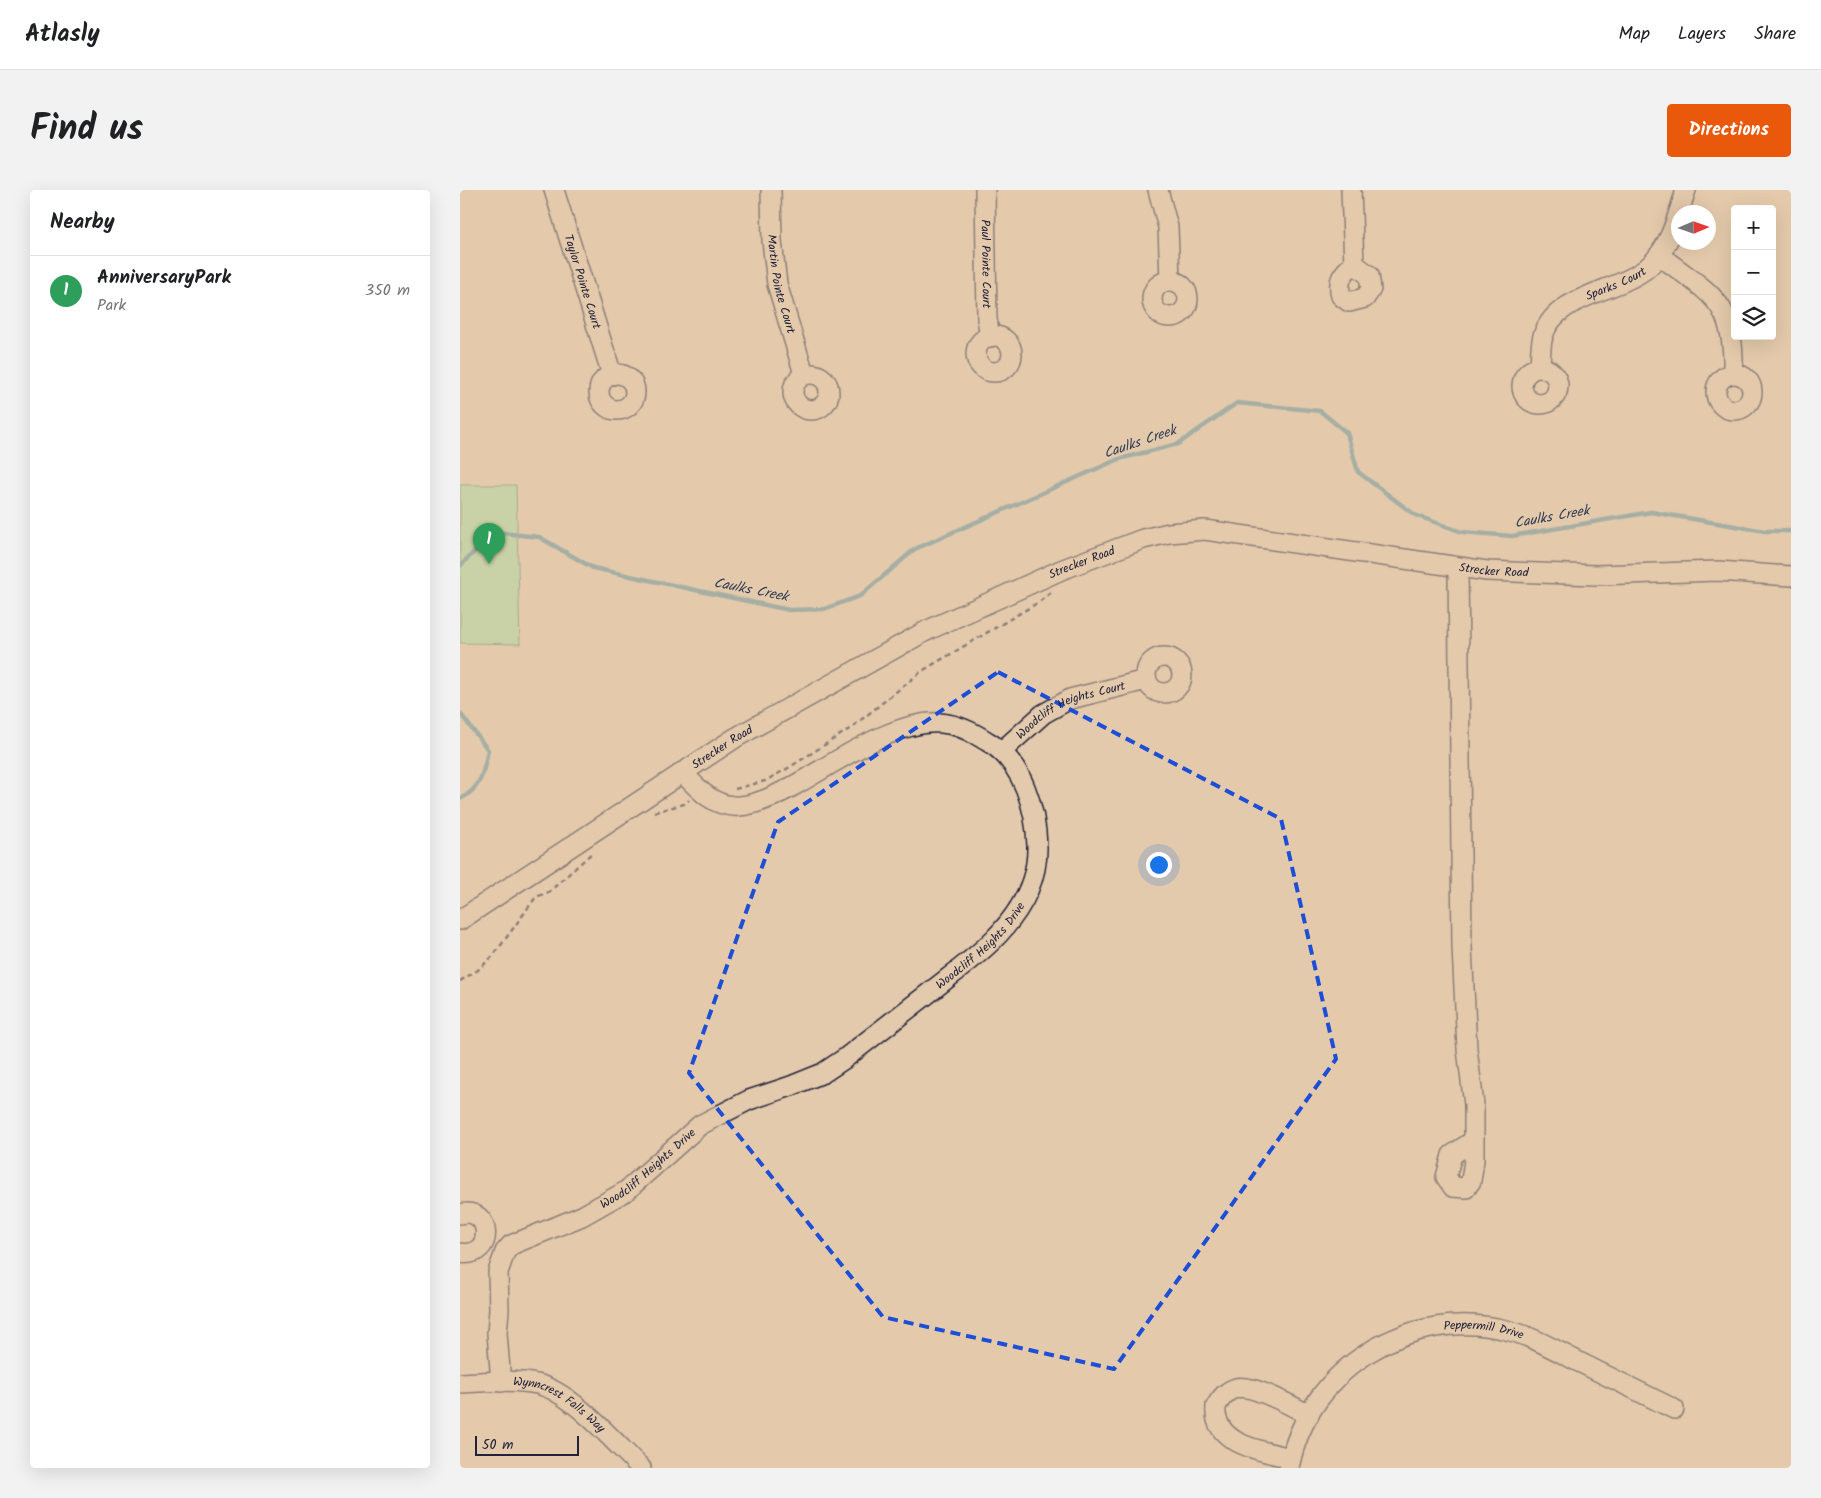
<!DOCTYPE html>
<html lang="en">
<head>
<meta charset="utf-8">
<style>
	:root { --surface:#fff; --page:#f2f2f2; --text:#202124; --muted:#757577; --line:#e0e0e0; --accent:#ea580c }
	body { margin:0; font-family:Kalam,sans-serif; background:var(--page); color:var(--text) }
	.controls { position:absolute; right:15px; top:15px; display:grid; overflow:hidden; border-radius:5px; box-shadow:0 5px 20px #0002 }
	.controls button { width:45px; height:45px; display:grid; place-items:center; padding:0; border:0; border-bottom:1px solid var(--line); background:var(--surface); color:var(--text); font:25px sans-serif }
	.compass { position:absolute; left:1211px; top:15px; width:45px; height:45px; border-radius:50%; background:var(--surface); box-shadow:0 5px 20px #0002; rotate:88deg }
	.scale { position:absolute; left:15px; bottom:12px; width:104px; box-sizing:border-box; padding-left:5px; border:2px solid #22223b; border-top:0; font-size:14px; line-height:18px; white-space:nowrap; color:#22223b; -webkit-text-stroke:4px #e4caac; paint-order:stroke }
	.you { position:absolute; left:698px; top:674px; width:18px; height:18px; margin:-12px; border:4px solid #fff; border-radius:50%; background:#1a73e8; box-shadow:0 0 0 8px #1a73e833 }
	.badge { display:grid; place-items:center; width:32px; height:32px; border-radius:50%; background:var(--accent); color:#fff; font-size:16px; font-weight:700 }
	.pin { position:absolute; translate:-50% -41px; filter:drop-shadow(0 1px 2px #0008) }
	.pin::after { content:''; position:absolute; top:26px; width:18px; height:15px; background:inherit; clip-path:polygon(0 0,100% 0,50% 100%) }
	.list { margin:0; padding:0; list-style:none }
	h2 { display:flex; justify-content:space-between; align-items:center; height:65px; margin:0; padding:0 20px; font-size:21px }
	h2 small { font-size:16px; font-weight:400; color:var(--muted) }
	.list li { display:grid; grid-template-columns:32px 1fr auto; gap:15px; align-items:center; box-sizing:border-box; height:70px; padding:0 20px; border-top:1px solid var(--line) }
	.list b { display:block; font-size:19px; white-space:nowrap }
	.list p { margin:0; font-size:16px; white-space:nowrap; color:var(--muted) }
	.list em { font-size:16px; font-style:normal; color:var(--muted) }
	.icon { flex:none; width:28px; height:28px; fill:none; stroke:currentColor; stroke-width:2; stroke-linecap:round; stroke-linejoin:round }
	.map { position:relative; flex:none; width:1331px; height:1278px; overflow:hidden; border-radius:5px }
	header { display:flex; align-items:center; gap:30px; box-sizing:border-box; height:70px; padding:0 25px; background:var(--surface); border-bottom:1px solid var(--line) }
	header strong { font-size:24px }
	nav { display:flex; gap:28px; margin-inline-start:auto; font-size:18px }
	.intro { display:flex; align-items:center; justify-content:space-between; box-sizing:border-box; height:120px; padding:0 30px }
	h1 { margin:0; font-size:35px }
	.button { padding:12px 22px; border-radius:5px; background:var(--accent); color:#fff; font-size:18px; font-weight:700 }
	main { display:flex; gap:30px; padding:0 30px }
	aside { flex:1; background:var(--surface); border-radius:5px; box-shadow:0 5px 20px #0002 }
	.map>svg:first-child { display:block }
	.green { fill:#a6dca0; stroke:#647f6e }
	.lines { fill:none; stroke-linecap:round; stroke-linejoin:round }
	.stream { stroke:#5c8d9a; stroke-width:4.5 }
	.minor-casing { stroke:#22223b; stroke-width:22 }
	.path { stroke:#22223b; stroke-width:2.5; stroke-dasharray:5 4; stroke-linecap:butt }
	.minor { stroke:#e4caac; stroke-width:19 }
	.marked { fill:none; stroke:#1d4ed8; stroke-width:4; stroke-dasharray:10 6; stroke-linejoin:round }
	.labels { text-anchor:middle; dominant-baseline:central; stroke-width:5; stroke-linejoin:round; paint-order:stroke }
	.street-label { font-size:12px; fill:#22223b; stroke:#e4caac }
	.water-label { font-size:14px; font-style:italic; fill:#313d53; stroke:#e4caac }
</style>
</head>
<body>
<header>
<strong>Atlasly</strong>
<nav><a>Map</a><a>Layers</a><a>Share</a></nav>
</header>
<div class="intro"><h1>Find us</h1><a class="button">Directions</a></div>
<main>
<aside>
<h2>Nearby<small></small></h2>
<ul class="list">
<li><span class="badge" style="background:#2e9e5b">1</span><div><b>AnniversaryPark</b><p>Park</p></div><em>350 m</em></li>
</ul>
</aside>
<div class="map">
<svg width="1331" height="1278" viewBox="0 0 1331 1278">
	<rect width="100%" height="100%" fill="#e4caac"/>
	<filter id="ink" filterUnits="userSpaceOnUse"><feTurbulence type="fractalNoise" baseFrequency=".02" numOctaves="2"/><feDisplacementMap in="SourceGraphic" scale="10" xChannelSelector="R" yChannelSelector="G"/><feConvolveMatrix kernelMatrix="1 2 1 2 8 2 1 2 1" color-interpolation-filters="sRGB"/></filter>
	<g filter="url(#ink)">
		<path class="green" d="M0,295H56L60,454L0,453Z"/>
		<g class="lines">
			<g class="stream">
				<path d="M0,376L34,342L79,347L133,378L329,420L364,419L400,406L455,359L659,269L718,254L777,213L860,221L887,243L898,282L955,325L1002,342L1052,346L1191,322L1305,341H1331"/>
				<path d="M0,523L28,560C24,581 21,599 0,609"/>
			</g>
			<g class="minor-casing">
				<g id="minor">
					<path id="s1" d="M94,0L152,185"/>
					<path id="s2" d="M311,0L312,51L317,94L344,184"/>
					<path id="s3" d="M525,0L527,129L530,147"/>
					<path d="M698,0L708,37L710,90"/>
					<path d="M891,0L894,74"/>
					<path d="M1199,65C1252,106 1275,110 1273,184"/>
					<path d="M894,74L909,85L911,99L905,108L889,112L881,106C877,91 882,83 894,74Z"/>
					<circle cx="710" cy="109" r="18"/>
					<circle cx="534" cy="164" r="18"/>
					<path id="s4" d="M1080,177C1081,167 1080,156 1083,146C1096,104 1156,103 1187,78C1210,59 1217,27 1226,0"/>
					<circle cx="1080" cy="196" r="18"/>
					<circle cx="351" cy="202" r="18"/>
					<circle cx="1274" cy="202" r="18"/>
					<circle cx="157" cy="202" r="18"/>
					<path d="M998,378L1002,757L1007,859L1014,915V970L1011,991L1006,998L993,997L986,987L992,965L1014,950"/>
					<circle cx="704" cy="485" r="18"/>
					<path id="s5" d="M542,561L583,524L610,509L686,490"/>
					<path id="s6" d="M0,730L275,548L466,441L601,380L683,349L709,343L745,340L1027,381L1136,385L1258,381L1331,386"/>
					<path d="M0,1024C32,1015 36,1069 0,1063"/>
					<path id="s7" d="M41,1192L37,1143L39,1120L38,1082L45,1062L51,1055L122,1026L166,1001L240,935L289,910L331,896L363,883L384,869C414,846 444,822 474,799C494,783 515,768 533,750C558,725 578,693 577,656C576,620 563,573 530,553C517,545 504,537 488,534C443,524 375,573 335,595C319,604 298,615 279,616C254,618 237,598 222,582"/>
					<path id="s8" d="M0,1193C25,1192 53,1189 77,1194C112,1202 155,1253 181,1278"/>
					<path d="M831,1268C803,1261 752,1255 756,1216C761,1208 766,1201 776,1198C793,1194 832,1216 849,1225"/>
					<path id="s9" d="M829,1278C848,1178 951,1114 1050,1141C1074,1147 1097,1161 1119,1172C1151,1188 1182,1203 1214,1219"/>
				</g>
			</g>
			<g class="path">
				<path d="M275,599L305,591L330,577L391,538L462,481L579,412L593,401"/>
				<path d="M194,622L224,614L229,610"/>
				<path d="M0,791L18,780L33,766L76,707L89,702L133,662"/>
			</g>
			<use href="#minor" class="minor"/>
		</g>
	</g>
	<path d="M0 0H1331V1278H0ZM538,482L821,629L876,869L654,1179L423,1127L229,883L318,632Z" fill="#e4caac" fill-opacity=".55" fill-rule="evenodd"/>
	<path class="marked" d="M538,482L821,629L876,869L654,1179L423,1127L229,883L318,632Z"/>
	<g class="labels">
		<g class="street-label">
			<text stroke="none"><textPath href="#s3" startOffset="74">Paul Pointe Court</textPath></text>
			<text stroke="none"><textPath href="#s1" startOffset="96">Taylor Pointe Court</textPath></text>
			<text stroke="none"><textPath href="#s2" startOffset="95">Martin Pointe Court</textPath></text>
			<text stroke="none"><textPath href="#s4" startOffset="124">Sparks Court</textPath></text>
			<text stroke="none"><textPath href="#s6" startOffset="719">Strecker Road</textPath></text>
			<text stroke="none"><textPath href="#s6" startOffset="1139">Strecker Road</textPath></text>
			<text stroke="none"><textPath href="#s5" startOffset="82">Woodcliff Heights Court</textPath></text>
			<text stroke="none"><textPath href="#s6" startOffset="314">Strecker Road</textPath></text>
			<text stroke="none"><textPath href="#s7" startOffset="704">Woodcliff Heights Drive</textPath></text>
			<text stroke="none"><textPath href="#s7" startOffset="299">Woodcliff Heights Drive</textPath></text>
			<text stroke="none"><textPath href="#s9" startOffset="265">Peppermill Drive</textPath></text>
			<text stroke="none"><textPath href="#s8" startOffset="106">Wynncrest Falls Way</textPath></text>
		</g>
		<g class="water-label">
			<text transform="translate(680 252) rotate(-19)">Caulks Creek</text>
			<text transform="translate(1092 327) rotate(-10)">Caulks Creek</text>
			<text transform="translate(291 400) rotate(11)">Caulks Creek</text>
		</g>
	</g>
</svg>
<div class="controls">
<button>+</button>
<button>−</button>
<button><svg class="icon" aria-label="layers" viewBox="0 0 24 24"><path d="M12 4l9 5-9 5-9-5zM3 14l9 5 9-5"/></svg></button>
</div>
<svg class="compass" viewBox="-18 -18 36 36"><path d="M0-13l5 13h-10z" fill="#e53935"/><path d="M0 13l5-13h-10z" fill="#757577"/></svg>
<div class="scale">50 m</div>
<div class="you"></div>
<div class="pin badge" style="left:29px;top:374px;background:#2e9e5b">1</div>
</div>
</main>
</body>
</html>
